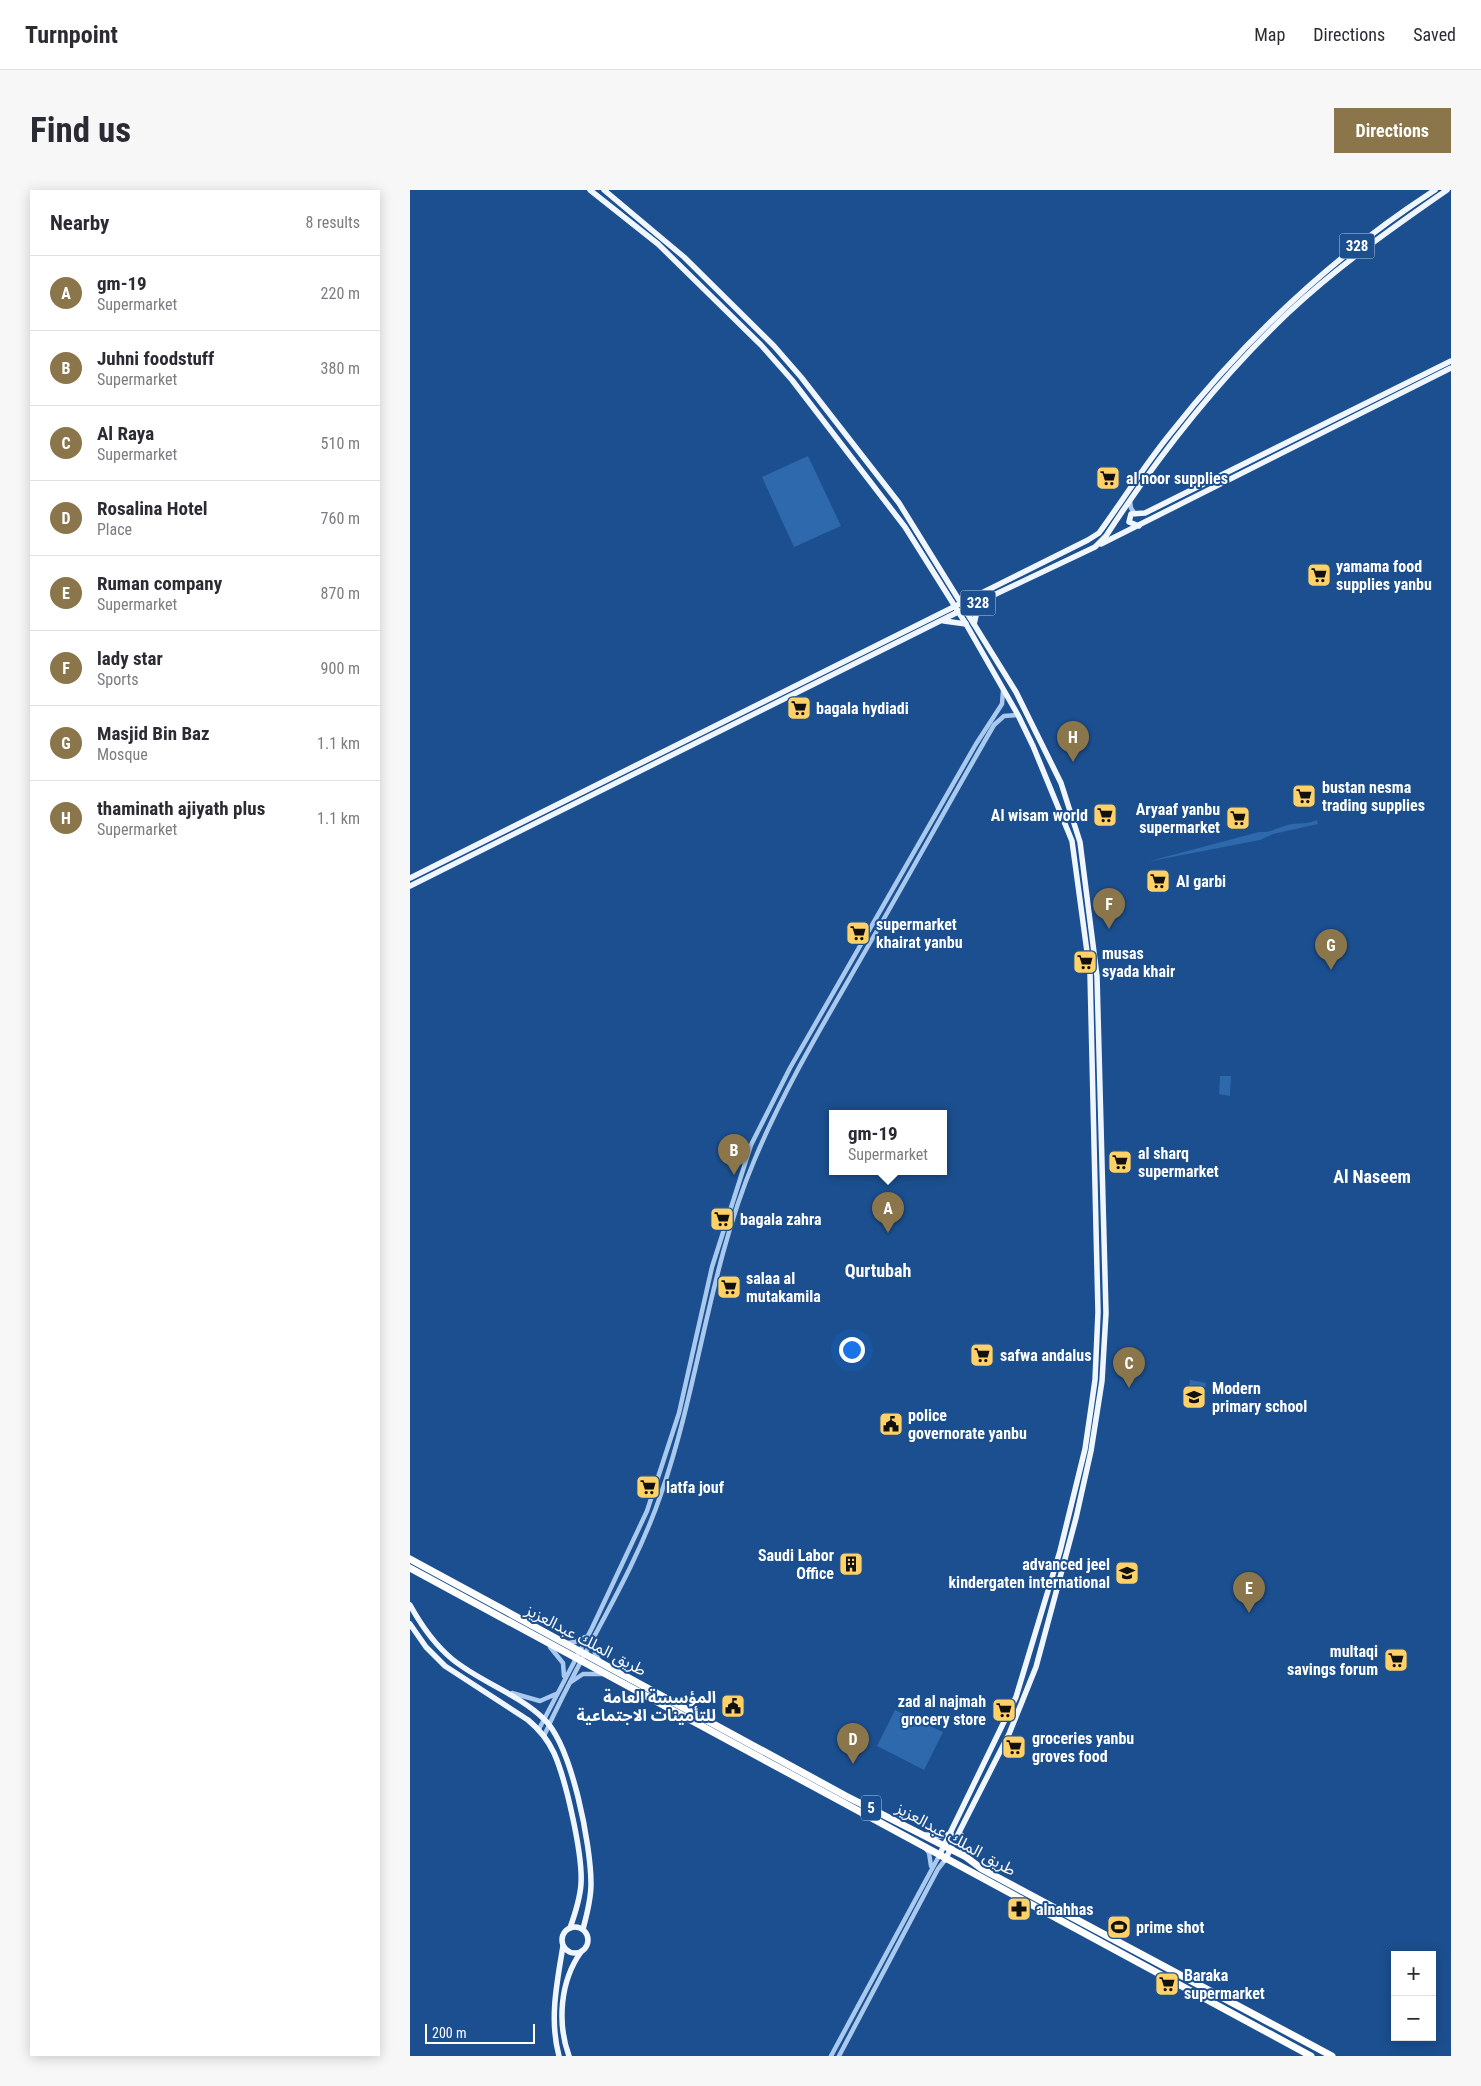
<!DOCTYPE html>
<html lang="en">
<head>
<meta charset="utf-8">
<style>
	:root { --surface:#fff; --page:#f7f7f7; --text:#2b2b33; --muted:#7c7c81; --line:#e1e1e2; --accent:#8a764a }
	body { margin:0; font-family:"Roboto Condensed","Noto Sans Arabic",sans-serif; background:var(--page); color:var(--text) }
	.controls { position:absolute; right:15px; bottom:15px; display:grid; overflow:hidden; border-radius:0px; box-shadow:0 2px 12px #0003 }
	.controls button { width:45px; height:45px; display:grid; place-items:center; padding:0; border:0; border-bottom:1px solid var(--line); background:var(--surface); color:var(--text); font:25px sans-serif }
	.scale { position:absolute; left:15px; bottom:12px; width:110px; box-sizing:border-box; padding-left:5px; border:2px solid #fff; border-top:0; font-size:14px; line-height:18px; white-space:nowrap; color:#fff; -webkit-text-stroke:4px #1b4f8f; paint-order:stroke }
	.you { position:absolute; left:441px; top:1159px; width:18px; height:18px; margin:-12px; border:4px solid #fff; border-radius:50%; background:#1a73e8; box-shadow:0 0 0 8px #1a73e833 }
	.badge { display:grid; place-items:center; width:32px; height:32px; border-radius:50%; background:var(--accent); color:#fff; font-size:16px; font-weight:700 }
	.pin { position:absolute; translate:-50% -41px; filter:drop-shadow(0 1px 2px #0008) }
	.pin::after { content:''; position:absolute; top:26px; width:18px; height:15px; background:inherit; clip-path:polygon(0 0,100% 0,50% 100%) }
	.popup { position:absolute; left:419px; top:920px; width:118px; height:65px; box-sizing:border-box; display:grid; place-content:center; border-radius:0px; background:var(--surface); filter:drop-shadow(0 1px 4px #0005); font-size:16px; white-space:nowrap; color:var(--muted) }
	.popup b { font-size:19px; color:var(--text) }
	.popup::after { content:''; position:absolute; left:50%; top:100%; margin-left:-10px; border:10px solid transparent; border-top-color:var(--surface) }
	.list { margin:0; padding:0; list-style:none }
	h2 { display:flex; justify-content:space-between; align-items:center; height:65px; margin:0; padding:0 20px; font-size:21px }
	h2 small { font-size:16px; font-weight:400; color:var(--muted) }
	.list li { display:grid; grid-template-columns:32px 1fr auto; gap:15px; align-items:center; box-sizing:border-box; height:75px; padding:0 20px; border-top:1px solid var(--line) }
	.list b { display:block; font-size:19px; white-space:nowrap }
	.list p { margin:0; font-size:16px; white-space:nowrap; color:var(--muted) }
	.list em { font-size:16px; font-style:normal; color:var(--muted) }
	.map { position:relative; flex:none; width:1041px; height:1866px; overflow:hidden; border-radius:0px }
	header { display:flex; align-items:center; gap:30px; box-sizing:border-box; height:70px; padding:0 25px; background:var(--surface); border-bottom:1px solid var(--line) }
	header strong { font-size:24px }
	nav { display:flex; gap:28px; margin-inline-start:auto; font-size:18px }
	.intro { display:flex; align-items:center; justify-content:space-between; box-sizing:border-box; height:120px; padding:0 30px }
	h1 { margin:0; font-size:35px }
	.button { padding:12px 22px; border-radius:0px; background:var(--accent); color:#fff; font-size:18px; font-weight:700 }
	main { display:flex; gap:30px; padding:0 30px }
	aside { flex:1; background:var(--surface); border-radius:0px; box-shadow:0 2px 12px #0003 }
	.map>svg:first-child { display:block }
	.green { fill:#2e69ad }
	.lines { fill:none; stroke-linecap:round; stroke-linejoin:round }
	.minor { stroke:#a9c9ee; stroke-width:4.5 }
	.major { stroke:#f0f6ff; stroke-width:5.5 }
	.highway { stroke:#fff; stroke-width:7 }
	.labels { text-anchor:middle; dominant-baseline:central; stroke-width:4; stroke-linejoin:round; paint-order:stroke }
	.shield { fill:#1b4f8f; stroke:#bbcadd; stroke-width:1 }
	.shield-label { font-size:15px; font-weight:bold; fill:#fff }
	.poi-label { font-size:16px; font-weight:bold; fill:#fff; stroke:#1b4f8f; text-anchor:start }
	.street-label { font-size:16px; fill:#fff; stroke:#1b4f8f }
	.neighbourhood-label { font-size:18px; font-weight:bold; fill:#fff; stroke:#1b4f8f }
</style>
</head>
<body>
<header>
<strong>Turnpoint</strong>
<nav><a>Map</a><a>Directions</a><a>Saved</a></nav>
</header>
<div class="intro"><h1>Find us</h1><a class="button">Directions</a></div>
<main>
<aside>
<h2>Nearby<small>8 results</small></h2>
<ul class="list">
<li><span class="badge">A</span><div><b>gm-19</b><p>Supermarket</p></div><em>220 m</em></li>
<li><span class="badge">B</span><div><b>Juhni foodstuff</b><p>Supermarket</p></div><em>380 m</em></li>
<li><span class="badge">C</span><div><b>Al Raya</b><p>Supermarket</p></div><em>510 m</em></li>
<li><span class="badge">D</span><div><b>Rosalina Hotel</b><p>Place</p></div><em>760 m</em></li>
<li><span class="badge">E</span><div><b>Ruman company</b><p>Supermarket</p></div><em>870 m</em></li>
<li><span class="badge">F</span><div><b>lady star</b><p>Sports</p></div><em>900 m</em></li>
<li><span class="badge">G</span><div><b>Masjid Bin Baz</b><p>Mosque</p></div><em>1.1 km</em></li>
<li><span class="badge">H</span><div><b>thaminath ajiyath plus</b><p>Supermarket</p></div><em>1.1 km</em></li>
</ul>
</aside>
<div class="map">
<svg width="1041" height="1866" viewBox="0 0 1041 1866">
	<rect width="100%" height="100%" fill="#1b4f8f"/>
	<g class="green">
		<path d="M398,266L431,336L384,357L352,287Z"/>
		<path d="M907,630L908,634L863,644L850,650L736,672L849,642C862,643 870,636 882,634C891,633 898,634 907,630Z"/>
		<path d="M810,886H821L820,906L809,904Z"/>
		<path d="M780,1190L796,1193L793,1210L777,1208Z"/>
		<path d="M485,1520L533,1542L514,1580L467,1556Z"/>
	</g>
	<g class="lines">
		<g class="minor">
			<path d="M720,311L721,318L725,324"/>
			<path d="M183,1448L185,1464L190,1471"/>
			<path d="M157,1453L165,1452L175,1447"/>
			<path d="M140,1457L153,1473L154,1486"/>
			<path d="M161,1492L173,1484H193"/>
			<path d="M102,1503L130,1511L146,1504"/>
			<path d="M129,1539L182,1438L237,1321L269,1223L302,1077L341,955L380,878L566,554L592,514L593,501"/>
			<path d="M134,1546C170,1464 222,1389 251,1304C289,1195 299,1078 344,971C375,896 417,828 457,758C500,684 541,609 584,535L594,526L608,525"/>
			<path d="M516,1659L519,1663L521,1676"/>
			<path d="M421,1866L529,1666"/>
			<path d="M429,1866L528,1679L535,1670"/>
		</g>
		<g class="major">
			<path d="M180,0L248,54L351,155L382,190L495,337L556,434L608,525L623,556L662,651L680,784L688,1122L685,1190L680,1225L675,1259L650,1361L606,1507L529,1666"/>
			<path d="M194,0L274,67L364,156L391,187L489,313L606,502L651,593L670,652L687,786L696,1123L692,1191L681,1261L666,1328L626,1477L599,1544L535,1670"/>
			<path d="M729,336L719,332L721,324L735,323L1041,171"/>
			<path d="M691,354L1041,178"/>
			<path d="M534,431L556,434"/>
			<path d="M564,434L569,413"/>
			<path d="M0,688L678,350L689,343C713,310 734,276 760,244C835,149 923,66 1025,0"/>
			<path d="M0,696L548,422L685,357L696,346C748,266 809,189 878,123C927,77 982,38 1037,0"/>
			<path d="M0,1415C11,1435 24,1454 42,1469C70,1492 107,1503 134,1529C162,1556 181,1655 181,1694C181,1710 177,1724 173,1739"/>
			<path d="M0,1434L16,1457L35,1476L118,1530C129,1539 138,1550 144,1563C156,1590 173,1665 171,1694C170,1709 165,1724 160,1738"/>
			<path d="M516,1645L530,1646L541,1644"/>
			<path d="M551,1645V1654L556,1667"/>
			<circle cx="165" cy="1750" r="13"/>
			<path d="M149,1866C139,1829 147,1793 153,1756"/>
			<path d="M159,1866C147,1833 150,1791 171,1762"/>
		</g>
		<g class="highway">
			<path d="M0,1369L436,1606L556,1667L572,1679L922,1866"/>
			<path d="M0,1378L901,1866"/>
		</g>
	</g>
	<defs>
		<g id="supermarket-square" transform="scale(1.25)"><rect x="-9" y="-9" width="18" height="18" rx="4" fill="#ffd166" stroke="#1b4f8f"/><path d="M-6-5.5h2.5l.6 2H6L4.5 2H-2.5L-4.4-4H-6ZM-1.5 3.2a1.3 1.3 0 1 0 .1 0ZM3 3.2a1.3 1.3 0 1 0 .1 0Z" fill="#111"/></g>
		<g id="school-square" transform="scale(1.25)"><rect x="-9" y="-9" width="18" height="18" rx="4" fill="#ffd166" stroke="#1b4f8f"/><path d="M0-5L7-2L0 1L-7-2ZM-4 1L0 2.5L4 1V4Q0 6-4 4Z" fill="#111"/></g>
		<g id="civic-square" transform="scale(1.25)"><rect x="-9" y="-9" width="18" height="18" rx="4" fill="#ffd166" stroke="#1b4f8f"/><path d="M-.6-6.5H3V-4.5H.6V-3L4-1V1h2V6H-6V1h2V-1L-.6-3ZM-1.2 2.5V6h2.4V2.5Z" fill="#111"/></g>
		<g id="building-square" transform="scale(1.25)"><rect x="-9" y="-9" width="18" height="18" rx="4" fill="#ffd166" stroke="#1b4f8f"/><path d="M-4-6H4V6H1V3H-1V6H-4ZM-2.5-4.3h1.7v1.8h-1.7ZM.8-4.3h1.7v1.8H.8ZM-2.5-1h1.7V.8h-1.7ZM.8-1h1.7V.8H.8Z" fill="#111"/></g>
		<g id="pharmacy-square" transform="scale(1.25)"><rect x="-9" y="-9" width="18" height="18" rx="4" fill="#ffd166" stroke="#1b4f8f"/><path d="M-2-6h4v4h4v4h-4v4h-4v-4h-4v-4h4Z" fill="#111"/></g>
		<g id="stadium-square" transform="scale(1.25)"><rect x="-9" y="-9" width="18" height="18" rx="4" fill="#ffd166" stroke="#1b4f8f"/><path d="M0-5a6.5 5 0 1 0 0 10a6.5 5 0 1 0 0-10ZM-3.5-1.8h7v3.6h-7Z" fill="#111"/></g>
	</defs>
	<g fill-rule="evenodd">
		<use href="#supermarket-square" x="698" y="288"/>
		<use href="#supermarket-square" x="909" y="385"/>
		<use href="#supermarket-square" x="389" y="518"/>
		<use href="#supermarket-square" x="894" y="606"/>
		<use href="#supermarket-square" x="695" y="625"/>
		<use href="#supermarket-square" x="828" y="628"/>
		<use href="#supermarket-square" x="748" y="691"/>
		<use href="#supermarket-square" x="448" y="743"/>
		<use href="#supermarket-square" x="675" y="772"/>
		<use href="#supermarket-square" x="710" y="972"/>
		<use href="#supermarket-square" x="312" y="1029"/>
		<use href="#supermarket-square" x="319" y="1097"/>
		<use href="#supermarket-square" x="572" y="1165"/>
		<use href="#school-square" x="784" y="1207"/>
		<use href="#civic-square" x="481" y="1234"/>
		<use href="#supermarket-square" x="238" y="1297"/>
		<use href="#building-square" x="441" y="1374"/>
		<use href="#school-square" x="717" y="1383"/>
		<use href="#supermarket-square" x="986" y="1470"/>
		<use href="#civic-square" x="323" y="1516"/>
		<use href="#supermarket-square" x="594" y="1520"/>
		<use href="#supermarket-square" x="604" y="1557"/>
		<use href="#pharmacy-square" x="609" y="1719"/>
		<use href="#stadium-square" x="709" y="1737"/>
		<use href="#supermarket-square" x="757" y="1794"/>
	</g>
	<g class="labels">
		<g class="shield">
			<rect x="929.5" y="43.5" width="35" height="25" rx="4"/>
			<rect x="550.5" y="400.5" width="35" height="25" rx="4"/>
			<rect x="451" y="1605.5" width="20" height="25" rx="4"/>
		</g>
		<g class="shield-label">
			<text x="947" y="56">328</text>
			<text x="568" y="413">328</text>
			<text x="461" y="1618">5</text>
		</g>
		<g class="poi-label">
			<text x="716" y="288">al noor supplies</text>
			<text x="926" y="376">yamama food<tspan x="926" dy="18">supplies yanbu</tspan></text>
			<text x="406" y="518">bagala hydiadi</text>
			<text x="912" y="597">bustan nesma<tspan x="912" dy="18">trading supplies</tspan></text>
			<text x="810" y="619" text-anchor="end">Aryaaf yanbu<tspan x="810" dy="18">supermarket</tspan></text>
			<text x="678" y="625" text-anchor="end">Al wisam world</text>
			<text x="766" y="691">Al garbi</text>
			<text x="466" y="734">supermarket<tspan x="466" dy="18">khairat yanbu</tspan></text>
			<text x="692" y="763">musas<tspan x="692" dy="18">syada khair</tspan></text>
			<text x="728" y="963">al sharq<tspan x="728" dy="18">supermarket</tspan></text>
			<text x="330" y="1029">bagala zahra</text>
			<text x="336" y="1088">salaa al<tspan x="336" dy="18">mutakamila</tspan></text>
			<text x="590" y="1165">safwa andalus</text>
			<text x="802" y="1198">Modern<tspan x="802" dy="18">primary school</tspan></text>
			<text x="498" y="1225">police<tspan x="498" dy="18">governorate yanbu</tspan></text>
			<text x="256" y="1297">latfa jouf</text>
			<text x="424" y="1365" text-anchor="end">Saudi Labor<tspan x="424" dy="18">Office</tspan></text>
			<text x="700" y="1374" text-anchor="end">advanced jeel<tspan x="700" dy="18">kindergaten international</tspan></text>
			<text x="968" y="1461" text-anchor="end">multaqi<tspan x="968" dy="18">savings forum</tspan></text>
			<text x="306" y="1507" text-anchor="end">المؤسسة العامة<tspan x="306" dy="18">للتأمينات الاجتماعية</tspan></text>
			<text x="576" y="1511" text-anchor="end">zad al najmah<tspan x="576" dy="18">grocery store</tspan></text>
			<text x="622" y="1548">groceries yanbu<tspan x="622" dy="18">groves food</tspan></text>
			<text x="626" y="1719">alnahhas</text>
			<text x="726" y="1737">prime shot</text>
			<text x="774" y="1785">Baraka<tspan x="774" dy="18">supermarket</tspan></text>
		</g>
		<g class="street-label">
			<text transform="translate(176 1450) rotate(28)">طريق الملك عبدالعزيز</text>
			<text transform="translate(546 1649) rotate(29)">طريق الملك عبدالعزيز</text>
		</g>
		<g class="neighbourhood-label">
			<text x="962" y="986">Al Naseem</text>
			<text x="468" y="1080">Qurtubah</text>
		</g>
	</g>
</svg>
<div class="controls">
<button>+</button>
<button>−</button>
</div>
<div class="scale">200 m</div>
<div class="you"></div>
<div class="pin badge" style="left:478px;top:1043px">A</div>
<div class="popup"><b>gm-19</b>Supermarket</div>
<div class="pin badge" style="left:324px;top:985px">B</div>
<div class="pin badge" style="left:719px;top:1198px">C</div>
<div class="pin badge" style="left:443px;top:1574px">D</div>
<div class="pin badge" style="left:839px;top:1423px">E</div>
<div class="pin badge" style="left:699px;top:739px">F</div>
<div class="pin badge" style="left:921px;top:780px">G</div>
<div class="pin badge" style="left:663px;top:572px">H</div>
</div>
</main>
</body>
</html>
